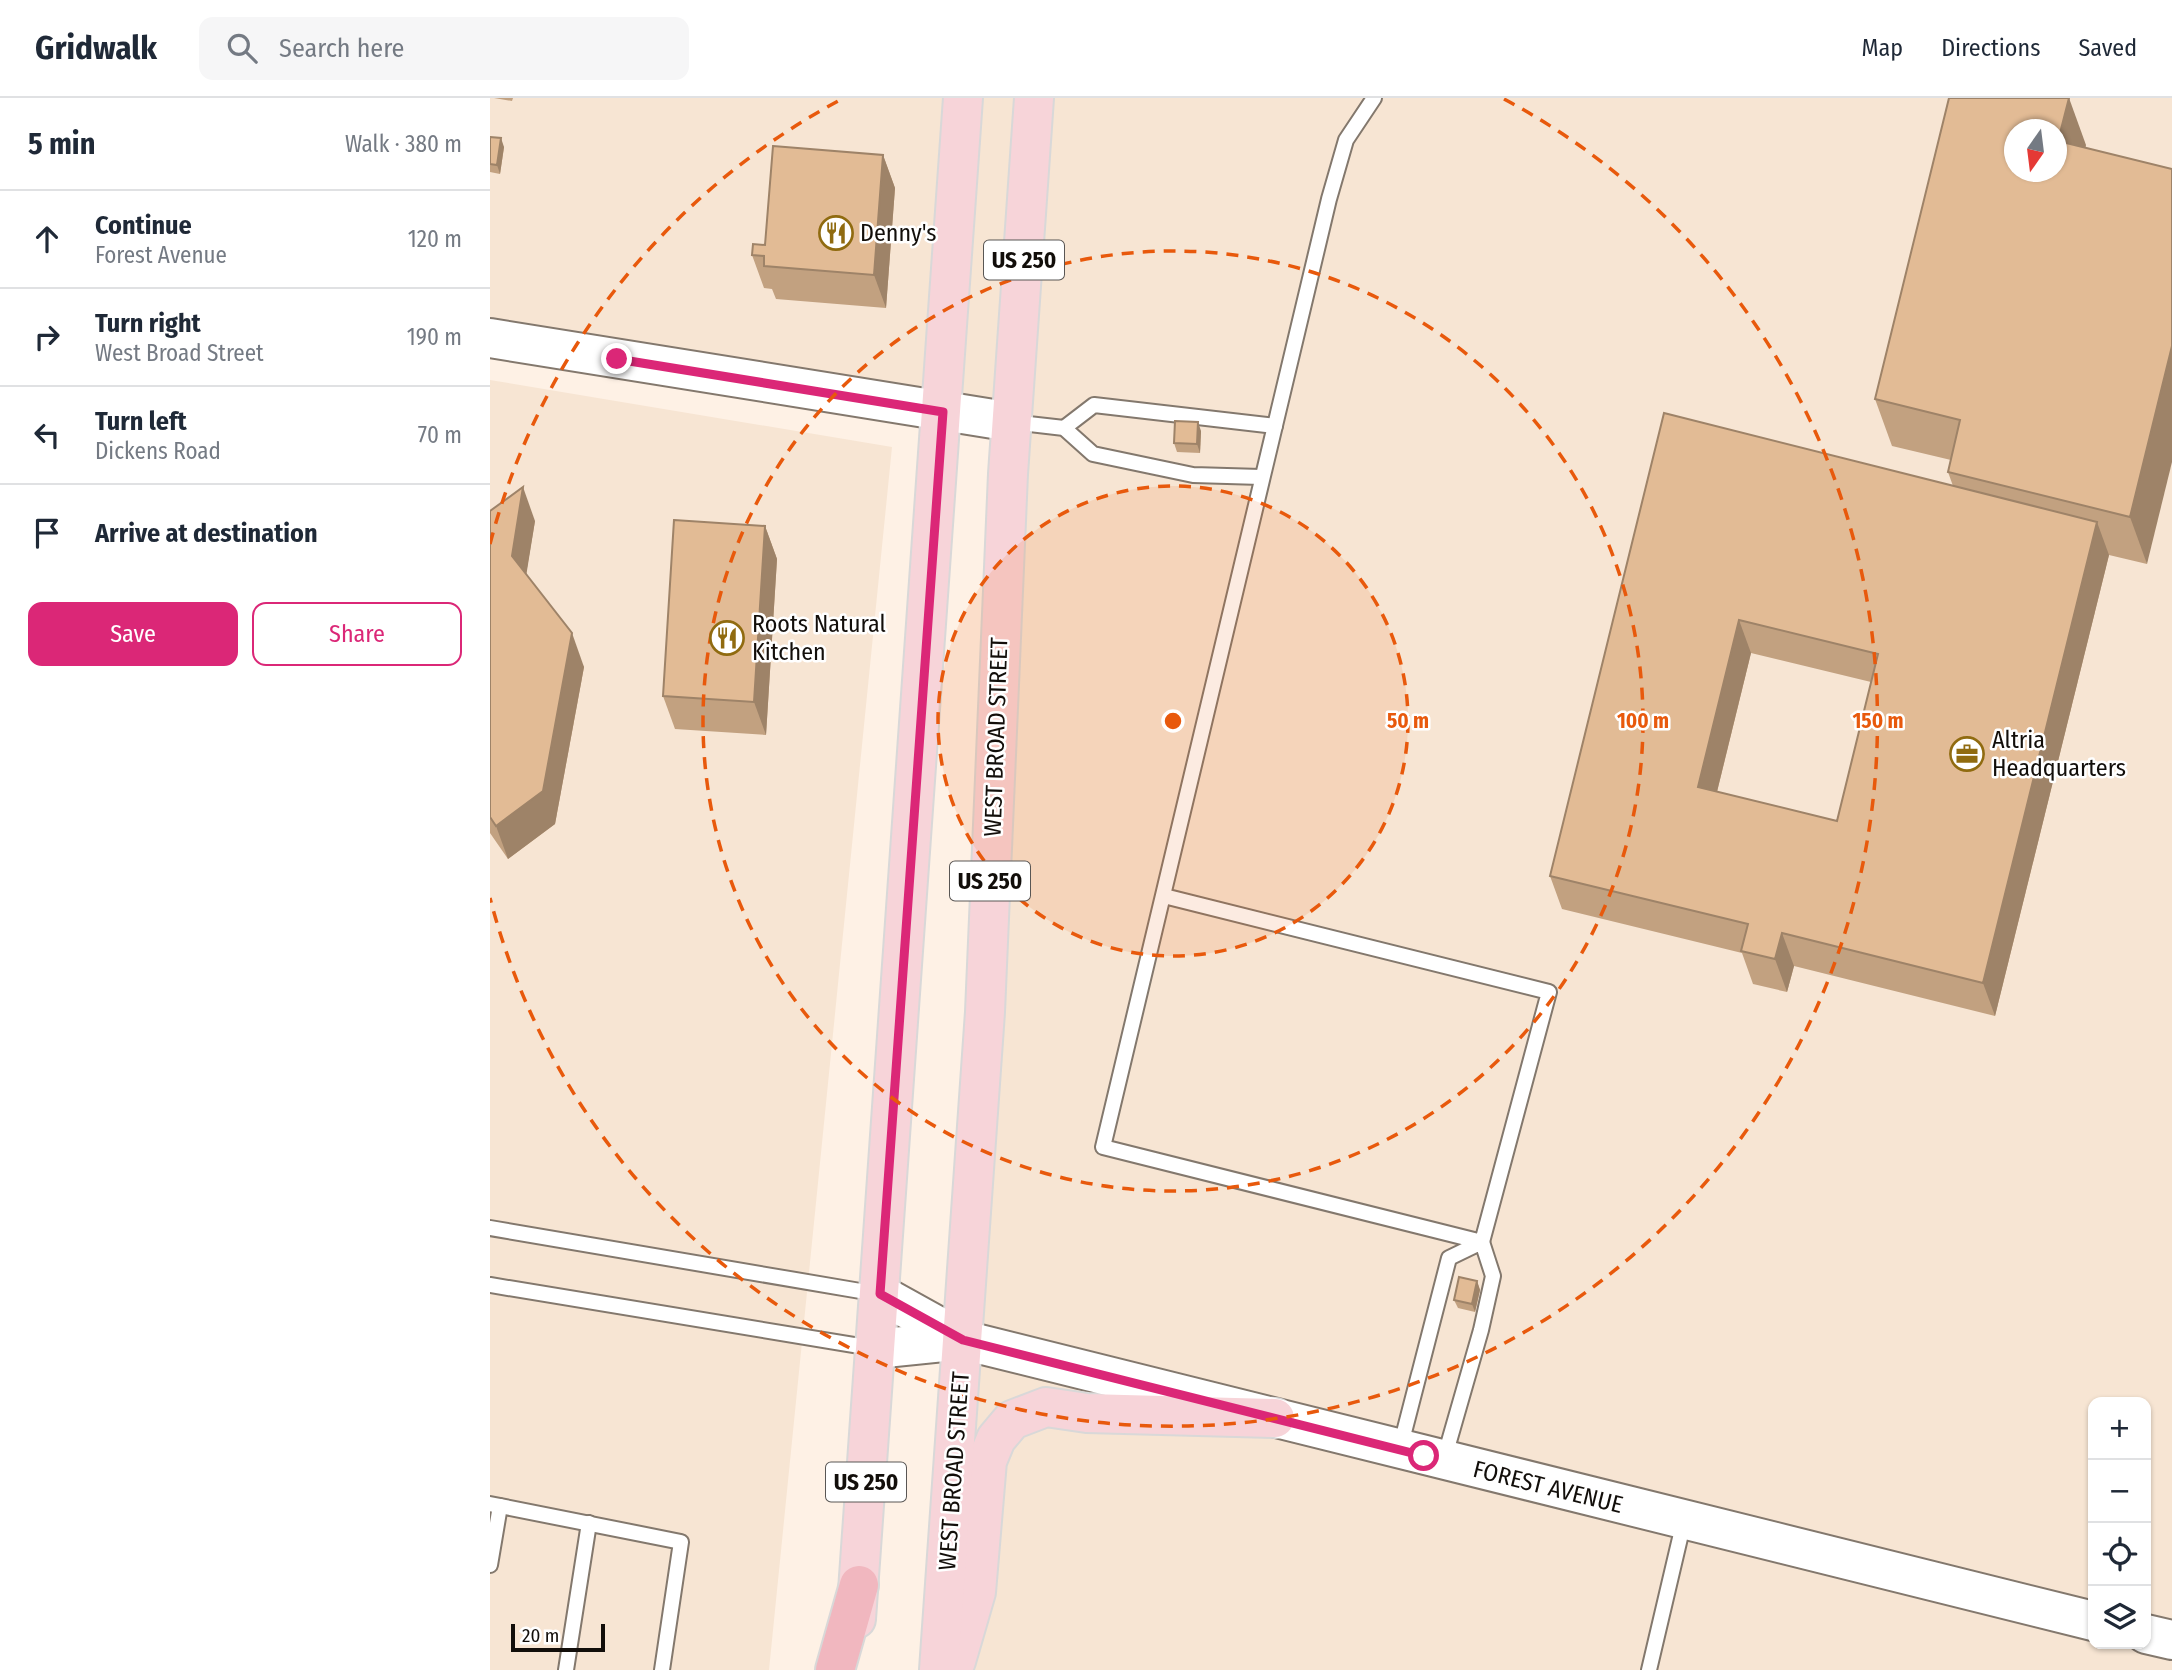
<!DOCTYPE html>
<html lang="en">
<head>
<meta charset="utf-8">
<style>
	:root { --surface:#fff; --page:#f6f6f7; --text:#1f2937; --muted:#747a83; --line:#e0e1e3; --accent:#db2777 }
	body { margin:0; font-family:"Fira Sans Condensed",sans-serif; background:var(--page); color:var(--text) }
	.controls { position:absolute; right:21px; bottom:21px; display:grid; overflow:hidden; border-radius:14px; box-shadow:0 2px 5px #0004 }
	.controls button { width:63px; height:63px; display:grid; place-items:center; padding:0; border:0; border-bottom:2px solid var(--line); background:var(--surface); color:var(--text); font:35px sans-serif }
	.compass { position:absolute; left:1514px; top:21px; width:63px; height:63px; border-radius:50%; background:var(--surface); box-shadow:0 2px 5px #0004; rotate:194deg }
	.scale { position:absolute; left:21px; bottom:18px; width:94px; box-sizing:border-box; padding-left:7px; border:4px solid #120e0a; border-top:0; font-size:19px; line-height:24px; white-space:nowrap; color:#120e0a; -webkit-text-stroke:5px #fff; paint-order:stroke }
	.stop { position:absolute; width:21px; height:21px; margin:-16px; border:5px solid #db2777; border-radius:50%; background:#fff }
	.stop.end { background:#db2777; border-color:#fff; box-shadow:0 2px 7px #0008 }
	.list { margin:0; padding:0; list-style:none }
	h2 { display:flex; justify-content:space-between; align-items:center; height:91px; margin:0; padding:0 28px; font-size:30px }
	h2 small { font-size:23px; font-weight:400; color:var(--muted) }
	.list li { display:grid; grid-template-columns:46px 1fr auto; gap:21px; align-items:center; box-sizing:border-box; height:98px; padding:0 28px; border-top:2px solid var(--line) }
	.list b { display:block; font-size:26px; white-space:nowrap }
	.list p { margin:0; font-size:23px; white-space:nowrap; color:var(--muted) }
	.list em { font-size:23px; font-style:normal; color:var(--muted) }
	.actions { display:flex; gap:14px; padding:21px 28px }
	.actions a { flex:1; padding:16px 0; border:2px solid var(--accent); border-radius:14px; text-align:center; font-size:24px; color:var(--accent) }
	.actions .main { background:var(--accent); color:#fff }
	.icon { flex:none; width:38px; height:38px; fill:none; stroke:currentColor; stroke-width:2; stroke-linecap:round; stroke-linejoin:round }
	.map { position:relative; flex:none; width:1682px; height:1572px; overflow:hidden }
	header { display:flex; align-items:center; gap:42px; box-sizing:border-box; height:98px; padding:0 35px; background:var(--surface); border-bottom:2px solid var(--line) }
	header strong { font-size:33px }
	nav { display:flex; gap:38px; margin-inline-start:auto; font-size:24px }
	.search { width:490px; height:63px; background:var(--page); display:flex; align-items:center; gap:18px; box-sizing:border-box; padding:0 24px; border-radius:14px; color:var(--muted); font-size:26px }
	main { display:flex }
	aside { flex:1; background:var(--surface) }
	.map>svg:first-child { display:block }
	.built { fill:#f7e5d3; fill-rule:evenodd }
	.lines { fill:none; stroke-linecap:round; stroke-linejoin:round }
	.service-casing { stroke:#83786d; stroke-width:18 }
	.secondary-casing { stroke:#83786d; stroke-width:42 }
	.primary-casing { stroke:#d9d8d8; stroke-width:42 }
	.motorway-casing { stroke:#d9d8d8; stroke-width:42 }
	.service { stroke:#fff; stroke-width:14 }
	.secondary { stroke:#fff; stroke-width:38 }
	.primary { stroke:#f7d4d9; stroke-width:38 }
	.motorway { stroke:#f1b7bf; stroke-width:38 }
	.wall { fill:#c2a180; fill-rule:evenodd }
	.shaded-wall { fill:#9e8368 }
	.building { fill:#e2bb95; stroke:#9e8368; stroke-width:2; fill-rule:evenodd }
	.route { stroke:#db2777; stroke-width:9 }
	.ring { fill:none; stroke:#e8590c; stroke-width:3.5; stroke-dasharray:12 9 }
	.labels { text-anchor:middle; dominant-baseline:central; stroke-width:5; stroke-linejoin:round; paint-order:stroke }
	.shield { fill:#fff; stroke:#595654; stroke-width:2 }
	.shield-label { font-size:23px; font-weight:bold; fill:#120e0a }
	.poi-label { font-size:24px; fill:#120e0a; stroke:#fff; text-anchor:start }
	.street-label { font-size:24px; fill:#120e0a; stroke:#fff }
	.centre { fill:#e8590c; stroke:#fff; stroke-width:3.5 }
	.ring-label { font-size:21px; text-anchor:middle; font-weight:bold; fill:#e8590c; stroke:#fff; stroke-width:5; stroke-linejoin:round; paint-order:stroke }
</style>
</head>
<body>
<header>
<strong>Gridwalk</strong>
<div class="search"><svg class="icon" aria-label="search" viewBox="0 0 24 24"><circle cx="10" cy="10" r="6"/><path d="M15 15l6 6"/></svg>Search here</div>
<nav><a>Map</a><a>Directions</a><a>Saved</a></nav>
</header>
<main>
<aside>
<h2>5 min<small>Walk · 380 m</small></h2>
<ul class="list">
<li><svg class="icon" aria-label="ahead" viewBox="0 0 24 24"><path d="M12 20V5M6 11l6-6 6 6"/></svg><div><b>Continue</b><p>Forest Avenue</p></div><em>120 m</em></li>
<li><svg class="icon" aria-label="right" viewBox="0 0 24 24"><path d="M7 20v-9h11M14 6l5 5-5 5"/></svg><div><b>Turn right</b><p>West Broad Street</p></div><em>190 m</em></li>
<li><svg class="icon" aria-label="left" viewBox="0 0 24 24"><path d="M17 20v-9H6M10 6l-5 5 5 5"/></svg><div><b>Turn left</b><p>Dickens Road</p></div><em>70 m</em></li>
<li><svg class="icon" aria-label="arrive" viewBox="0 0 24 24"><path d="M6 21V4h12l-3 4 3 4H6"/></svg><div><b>Arrive at destination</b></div></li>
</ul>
<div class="actions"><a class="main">Save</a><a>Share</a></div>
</aside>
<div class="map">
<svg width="1682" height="1572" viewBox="0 0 1682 1572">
	<rect width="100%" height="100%" fill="#fef1e5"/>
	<g class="built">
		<path d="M0,0H1682V1572H449L526,310L0,225ZM1524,32H1566V74H1524ZM1603,1304H1656V1546H1603Z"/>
		<path d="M0,282L402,349L279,1572H0Z"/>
	</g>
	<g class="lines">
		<g class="service-casing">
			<g id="service">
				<path d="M522,324L574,330L603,356L703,377L771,379"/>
				<path d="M574,330L604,307L785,328"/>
				<path d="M674,798L1059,894L992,1144L613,1049L839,101L856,42L884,0"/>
				<path d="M0,1130L388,1196"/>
				<path d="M0,1187L382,1250"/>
				<path d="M910,1350L959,1160L992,1144L1003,1178L991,1232L954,1361"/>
				<path d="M0,1406L191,1444L172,1572"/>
				<path d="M0,1467L10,1408"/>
				<path d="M76,1572L99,1425"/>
				<path d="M1159,1572L1194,1423"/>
			</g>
		</g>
		<g class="secondary-casing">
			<g id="secondary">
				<path d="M0,240L522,324"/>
				<path d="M390,1196L473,1242L1603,1523"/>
				<path d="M385,1251L473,1242"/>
				<path d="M1656,1536L1682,1542"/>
			</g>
		</g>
		<g class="primary-casing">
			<g id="primary">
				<path d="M366,1521L473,0"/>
				<path d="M466,1563L486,1494L497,1363L506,1341L522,1322L556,1309L597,1315L785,1320"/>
				<path d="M449,1572L495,914L518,376L544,0"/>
			</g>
		</g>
		<g class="motorway-casing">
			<path id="motorway" d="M345,1572L369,1487"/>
		</g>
		<use href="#service" class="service"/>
		<use href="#secondary" class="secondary"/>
		<use href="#primary" class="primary"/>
		<use href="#motorway" class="motorway"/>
	</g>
	<g class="wall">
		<path d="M4,0H23L22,3Z"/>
		<path d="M0,39L14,49L10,76L0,74Z"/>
		<path d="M1596,47L1595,50L1657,466L1619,457L1505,918L1304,868L1297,894L1263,886L1252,855L1072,811L1060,778L1174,315L1463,388L1458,374L1461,362L1402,348L1385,301ZM1261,555L1381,584L1347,723L1227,694Z"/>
		<path d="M393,57L405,90L396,210L286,201L282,191L274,190L262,157Z"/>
		<path d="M711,333L710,355L687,354L684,345Z"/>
		<path d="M0,413L45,423L36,476L94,569L65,726L18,761L0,735Z"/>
		<path d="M275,428L287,461L276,637L185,631L173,598Z"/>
		<path d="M987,1183L990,1192L985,1214L968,1210L964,1202Z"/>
	</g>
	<g class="shaded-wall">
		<path d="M1579,0L1596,47L1585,90L1568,43Z"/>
		<path d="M11,40L14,49L10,76L7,67Z"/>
		<path d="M393,57L405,90L396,210L384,177Z"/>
		<path d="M1682,248V364L1657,466L1640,419Z"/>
		<path d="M708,324L711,333L710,355L707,346Z"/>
		<path d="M33,389L45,423L34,491L22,458Z"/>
		<path d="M1607,424L1619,457L1505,918L1493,885Z"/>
		<path d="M275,428L287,461L276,637L264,604Z"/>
		<path d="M1249,522L1261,555L1220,722L1208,689Z"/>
		<path d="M82,535L94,569L65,726L18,761L6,728Z"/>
		<path d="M1292,835L1304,868L1297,894L1285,861Z"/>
		<path d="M987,1183L990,1192L985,1214L982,1206Z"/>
	</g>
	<g class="building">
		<path d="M1459,0H1579L1568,43L1682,71V248L1640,419L1458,374L1470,322L1385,301ZM1524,32H1566V74H1524Z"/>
		<path d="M0,39L11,40L7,67L0,66Z"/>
		<path d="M283,48L393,57L384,177L274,168V158L262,157L263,146L275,147Z"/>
		<path d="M1174,315L1607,424L1493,885L1292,835L1285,861L1251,853L1258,826L1060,778ZM1249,522L1388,556L1347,723L1208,689Z"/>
		<path d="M685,323L708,324L707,346L684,345Z"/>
		<path d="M33,389L22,458L82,535L53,693L6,728L0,719V413Z"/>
		<path d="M184,422L275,428L264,604L173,598Z"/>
		<path d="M969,1179L987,1183L982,1206L964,1202Z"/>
	</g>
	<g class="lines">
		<path class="route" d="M127,261L453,314L390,1196L473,1242L934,1358"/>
	</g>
	<circle cx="683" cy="623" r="235" fill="#e8590c" fill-opacity=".12"/>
	<g class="ring">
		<circle cx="683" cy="623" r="235"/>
		<circle cx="683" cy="623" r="470"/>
		<path d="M0 446A705 705 0 0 1 352 1M1014 1A705 705 0 1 1 0 800"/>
	</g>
	<defs>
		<g id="restaurant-ring" transform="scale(1.75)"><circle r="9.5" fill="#fff" stroke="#906b10" stroke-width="1.5"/><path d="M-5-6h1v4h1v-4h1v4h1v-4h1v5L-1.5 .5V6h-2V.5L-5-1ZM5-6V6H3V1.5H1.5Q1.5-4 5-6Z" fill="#906b10"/></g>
		<g id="office-ring" transform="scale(1.75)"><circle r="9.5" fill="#fff" stroke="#906b10" stroke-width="1.5"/><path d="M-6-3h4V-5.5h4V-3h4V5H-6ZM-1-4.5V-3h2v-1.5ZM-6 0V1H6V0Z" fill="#906b10"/></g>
	</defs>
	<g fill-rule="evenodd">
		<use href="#restaurant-ring" x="346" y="135"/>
		<use href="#restaurant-ring" x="237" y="540"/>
		<use href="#office-ring" x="1477" y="656"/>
	</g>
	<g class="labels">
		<g class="shield">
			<rect x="494" y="142.5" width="80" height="39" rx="5"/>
			<rect x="460" y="763.5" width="80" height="39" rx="5"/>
			<rect x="336" y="1364.5" width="80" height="39" rx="5"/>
		</g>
		<g class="shield-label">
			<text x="534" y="162">US 250</text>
			<text x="500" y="783">US 250</text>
			<text x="376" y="1384">US 250</text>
		</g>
		<g class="poi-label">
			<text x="370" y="135">Denny's</text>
			<text x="262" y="526">Roots Natural<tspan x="262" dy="28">Kitchen</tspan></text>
			<text x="1502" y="642">Altria<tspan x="1502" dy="28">Headquarters</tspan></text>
		</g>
		<g class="street-label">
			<text transform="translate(506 639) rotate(-88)">WEST BROAD STREET</text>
			<text transform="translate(464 1373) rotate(-86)">WEST BROAD STREET</text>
			<text transform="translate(1058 1389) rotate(14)">FOREST AVENUE</text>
		</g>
	</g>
	<circle cx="683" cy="623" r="10" class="centre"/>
	<g class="ring-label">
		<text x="918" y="630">50 m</text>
		<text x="1153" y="630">100 m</text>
		<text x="1388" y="630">150 m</text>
	</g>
</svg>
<div class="controls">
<button>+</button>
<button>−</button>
<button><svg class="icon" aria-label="locate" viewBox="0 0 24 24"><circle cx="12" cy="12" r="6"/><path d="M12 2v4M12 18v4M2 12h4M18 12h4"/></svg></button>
<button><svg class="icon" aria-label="layers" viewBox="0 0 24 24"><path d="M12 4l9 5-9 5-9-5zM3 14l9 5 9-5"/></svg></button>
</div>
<svg class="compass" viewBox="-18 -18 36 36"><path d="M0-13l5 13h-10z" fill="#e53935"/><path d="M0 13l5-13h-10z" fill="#747a83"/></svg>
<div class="scale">20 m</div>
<div class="stop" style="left:934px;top:1358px"></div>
<div class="stop end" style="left:127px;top:261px"></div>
</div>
</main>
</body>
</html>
